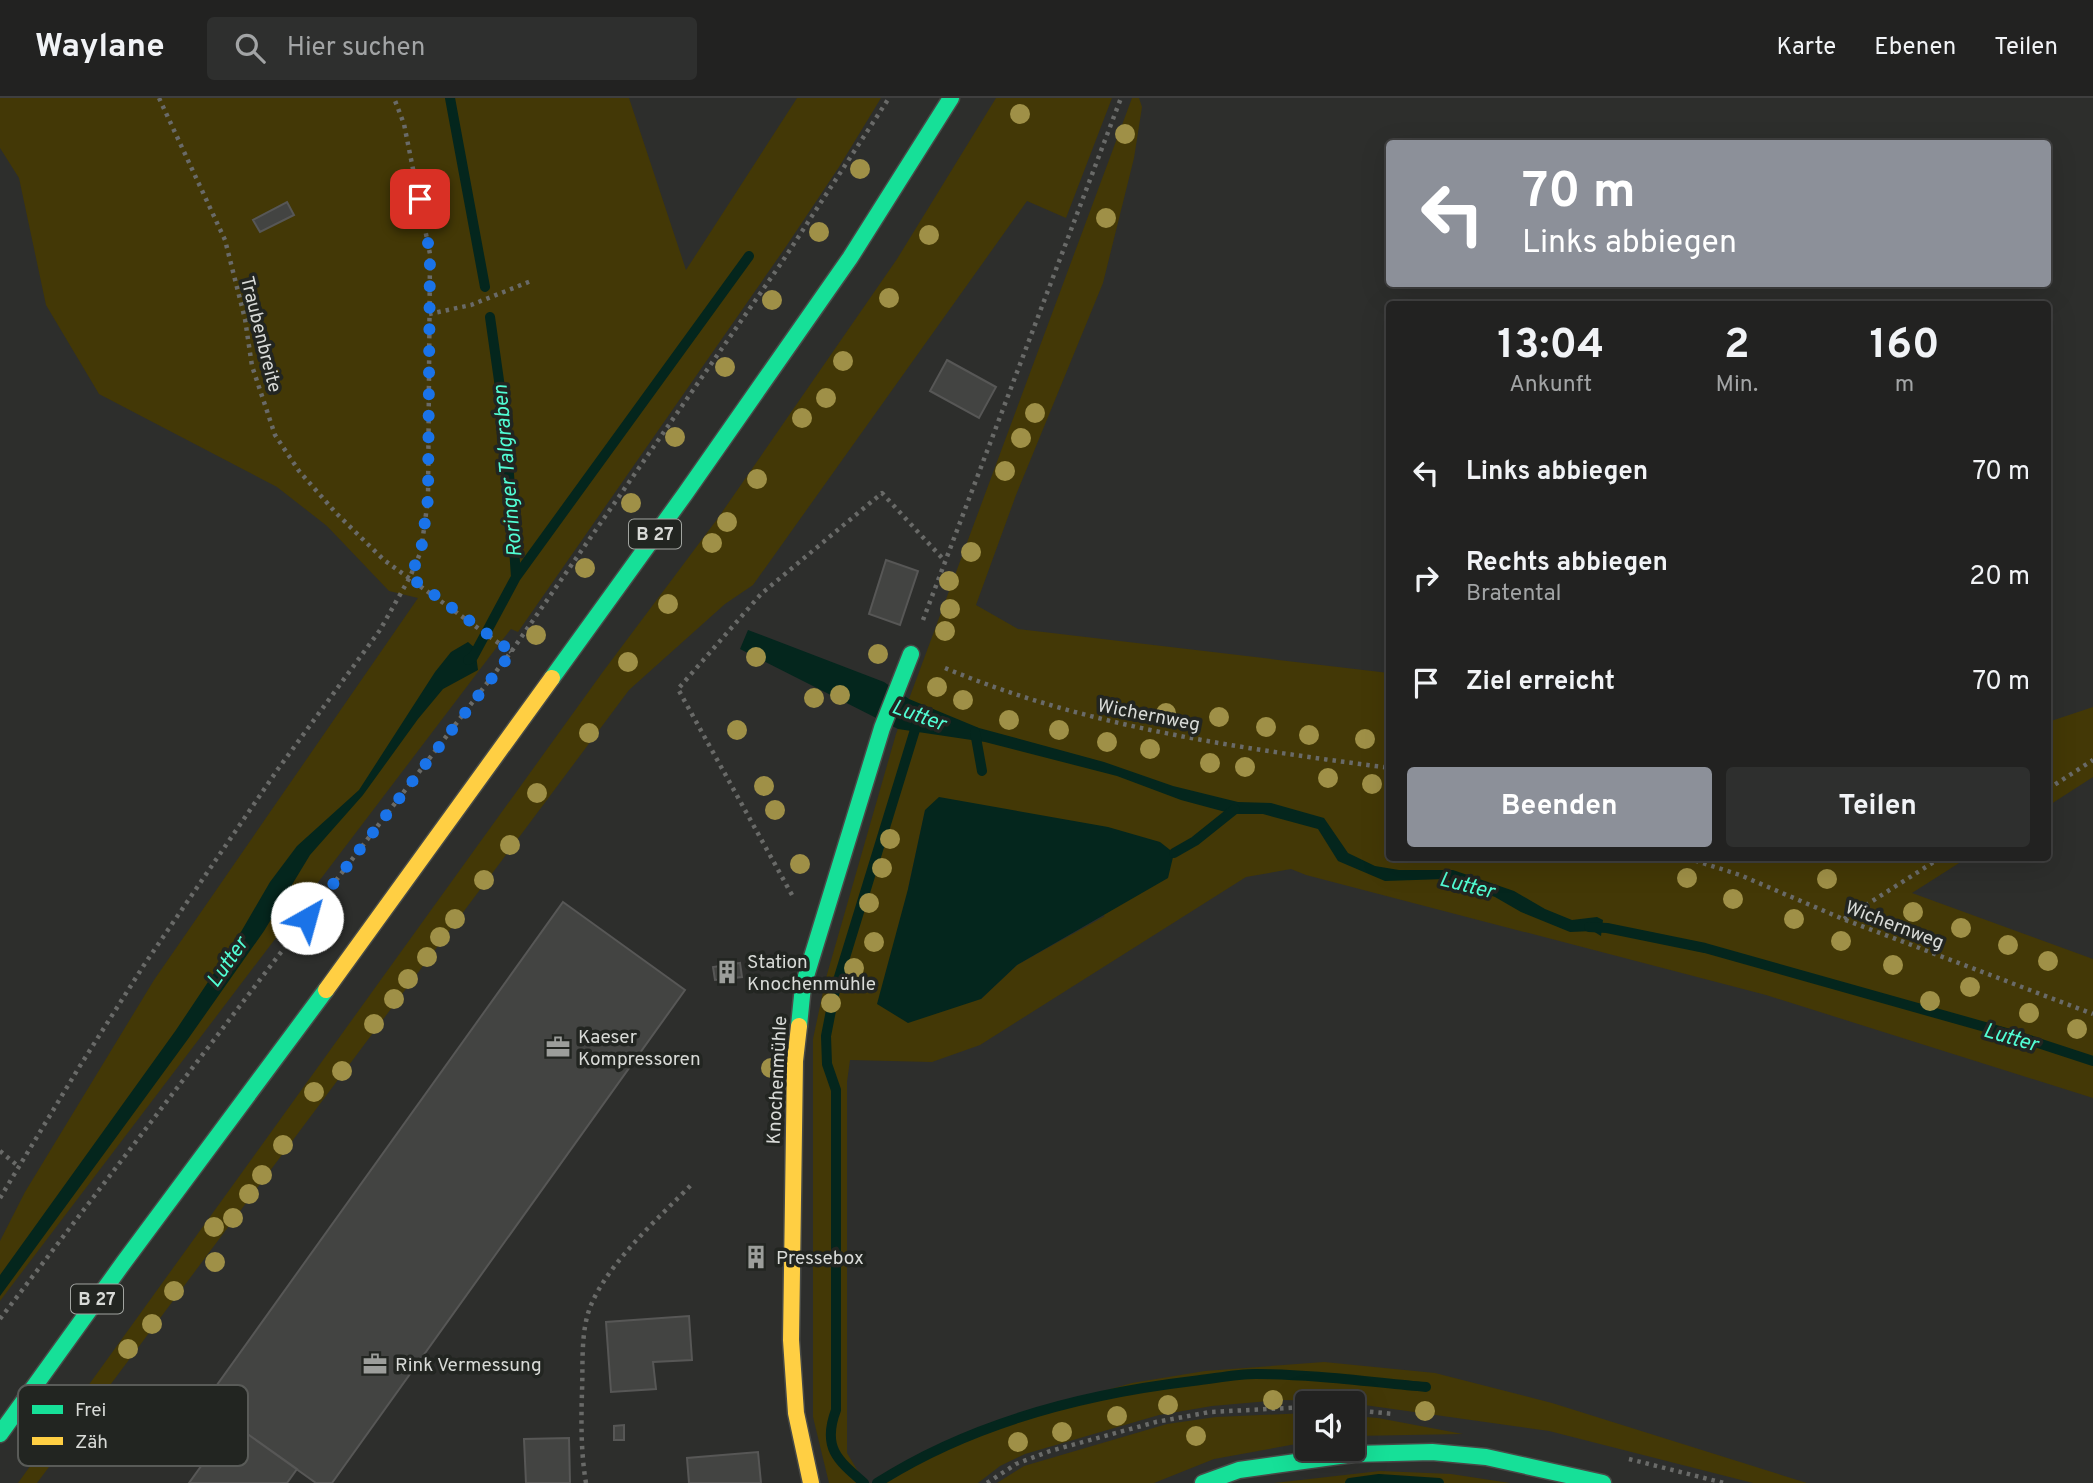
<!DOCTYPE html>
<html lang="de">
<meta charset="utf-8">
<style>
:root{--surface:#222221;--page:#2e2f2e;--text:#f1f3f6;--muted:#a2a4a5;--line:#3f3f3f;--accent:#8c9099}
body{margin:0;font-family:Overpass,sans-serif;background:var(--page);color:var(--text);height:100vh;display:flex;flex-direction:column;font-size:26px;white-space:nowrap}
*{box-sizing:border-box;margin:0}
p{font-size:23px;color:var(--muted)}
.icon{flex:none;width:38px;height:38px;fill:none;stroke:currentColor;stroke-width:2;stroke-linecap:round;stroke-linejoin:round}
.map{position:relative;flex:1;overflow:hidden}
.panel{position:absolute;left:1386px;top:203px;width:665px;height:560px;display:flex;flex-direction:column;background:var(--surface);border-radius:7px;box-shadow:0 7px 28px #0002,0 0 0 2px var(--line)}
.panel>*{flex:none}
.hud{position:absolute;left:1386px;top:42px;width:665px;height:147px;border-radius:7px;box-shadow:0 7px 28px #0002,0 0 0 2px var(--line);background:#8c9099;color:#fff;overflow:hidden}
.controls{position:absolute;left:1295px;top:1293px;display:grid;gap:14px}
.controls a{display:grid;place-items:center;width:70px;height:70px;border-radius:7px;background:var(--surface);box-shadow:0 7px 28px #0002,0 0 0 2px var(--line);font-size:35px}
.pin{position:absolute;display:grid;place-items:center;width:60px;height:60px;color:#fff;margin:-30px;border-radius:14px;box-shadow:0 4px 10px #0006}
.me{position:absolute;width:77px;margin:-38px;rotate:38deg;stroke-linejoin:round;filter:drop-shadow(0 0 5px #0008)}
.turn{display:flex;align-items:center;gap:24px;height:147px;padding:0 21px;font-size:32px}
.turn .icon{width:91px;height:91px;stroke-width:2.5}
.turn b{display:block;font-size:49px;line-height:60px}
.eta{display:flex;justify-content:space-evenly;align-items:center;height:119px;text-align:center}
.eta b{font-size:42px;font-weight:700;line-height:49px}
.cta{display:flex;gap:14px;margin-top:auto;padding:14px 21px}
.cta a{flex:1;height:80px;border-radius:7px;background:var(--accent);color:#fff;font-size:28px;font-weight:700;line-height:80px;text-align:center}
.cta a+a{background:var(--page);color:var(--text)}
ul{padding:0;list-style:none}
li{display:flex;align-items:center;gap:21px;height:105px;padding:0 21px}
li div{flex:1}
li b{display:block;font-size:26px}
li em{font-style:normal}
header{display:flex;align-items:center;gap:42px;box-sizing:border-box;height:98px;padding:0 35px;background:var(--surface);border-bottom:2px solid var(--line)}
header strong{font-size:33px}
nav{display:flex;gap:38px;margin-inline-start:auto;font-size:24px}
.search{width:490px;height:63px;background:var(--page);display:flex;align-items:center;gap:18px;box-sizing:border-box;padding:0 24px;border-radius:7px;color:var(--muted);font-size:26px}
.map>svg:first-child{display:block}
</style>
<header>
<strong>Waylane</strong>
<div class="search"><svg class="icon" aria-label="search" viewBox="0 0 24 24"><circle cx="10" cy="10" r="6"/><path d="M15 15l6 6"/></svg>Hier suchen</div>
<nav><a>Karte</a><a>Ebenen</a><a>Teilen</a></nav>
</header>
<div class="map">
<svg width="2093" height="1385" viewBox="0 0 2093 1385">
<rect width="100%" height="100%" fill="#2d2e2c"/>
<!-- green -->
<path fill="#433806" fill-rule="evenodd" d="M0 0H629L686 172 797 0H881L839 69 785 150 518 534 511 531 500 545 0 1203V1143L25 1094 154 882 418 500 389 493 327 428 277 389 99 296 46 207 19 80 0 50Z
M996 0H1112L1066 120 1027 103 753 487 725 506 629 592 37 1385H18L602 575 718 420 897 161Z
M1132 0H1139L1142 9 1134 60 1103 185 1016 397 976 507 1018 531 1389 575 1390 760H1967L1912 795 2093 861V1000L1766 897 1306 777 1291 771 1246 779 980 947 932 964 850 962 847 984V1355L865 1385H829L813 1319V941L826 880 896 636ZM925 713 1105 818 1017 867 981 901 908 791Z
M2093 609V679L2048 708V624Z
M1324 1264 1435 1275 1552 1305 1807 1385H1753L1549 1333 1336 1303 1281 1302 1212 1308 1159 1317 1025 1356 1000 1368 978 1385H874L915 1358 1006 1320 1132 1285 1205 1273Z
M1307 1315V1344L1214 1361 1154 1385H997L1024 1368 1167 1326 1216 1319Z
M1353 1318 1378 1320 1463 1336 1353 1338Z
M1380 1373 1451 1376 1510 1385H1274Z"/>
<!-- water -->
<path fill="#04261d" d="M748 532 884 584 909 601 979 630 1104 664 1173 688 1238 704 1271 705 1324 720 1348 755 1375 768 1399 772H1453L1514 793 1545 811 1572 822 1597 819 1603 822 1601 838 1593 833 1570 834 1521 814 1495 799 1445 781 1385 783 1338 763 1318 731 1263 716H1233L1181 702 1117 678 985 644 898 631 740 551Z
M468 544 475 550 478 572 443 591 418 621 363 697 310 757 264 833 188 941 0 1198V1177L176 932 238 839 270 784 297 748 359 692 435 574 451 554Z
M939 699 1108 729 1160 744 1174 755 1168 780 1017 867 981 901 908 925 877 906 908 791 925 712Z"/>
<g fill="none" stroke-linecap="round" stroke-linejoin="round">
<!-- stream -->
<path stroke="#04261d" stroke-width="10" d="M450 0 485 189
M516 479 749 158
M468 562 473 559 516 479 506 332 490 219
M975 634 982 673
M1174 755 1195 743 1235 711
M1589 829 1607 830 1705 850 2017 938 2093 963
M864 1385C837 1362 822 1349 836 1312V992L827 966 826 938 835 892 918 622
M877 1385C971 1325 1083 1296 1193 1283 1213 1281 1235 1276 1256 1276 1312 1276 1370 1284 1426 1289
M1350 1385 1379 1381 1439 1385"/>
</g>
<!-- building -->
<path fill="#434442" stroke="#575756" stroke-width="2" d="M287 104 294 117 260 134 253 122Z
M947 262 996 289 979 320 930 293Z
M886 462 918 473 900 527 869 516Z
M563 804 685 892 332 1385H316L204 1305Z
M740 865 742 879 715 882 713 869Z
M762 1152V1165L750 1166 749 1153Z
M689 1218 692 1262 653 1264 656 1291 611 1294 606 1224Z
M232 1325 297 1371 287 1385H189Z
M624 1327V1342H614V1328Z
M569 1340 570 1385H526L524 1341Z
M758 1354 761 1385H689L687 1360Z"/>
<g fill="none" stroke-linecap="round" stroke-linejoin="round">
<!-- fast casing -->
<g stroke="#484a47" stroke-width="19">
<path id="fast" d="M552 580 685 396 850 160 951 0
M799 928 803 888 882 630 911 556
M0 1336 124 1164 326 892
M1203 1385 1239 1372 1354 1356 1432 1354 1486 1359 1603 1385"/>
</g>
<!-- slow casing -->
<g stroke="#484a47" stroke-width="19">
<path id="slow" d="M326 892 552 580
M799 928 795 963 791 1242 796 1315 811 1385"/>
</g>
<!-- path -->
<path stroke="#696a68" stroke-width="4.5" stroke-dasharray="3.5 5" stroke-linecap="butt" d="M159 0 225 142 245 221 252 268 275 337 299 373 336 415 384 462 511 554
M429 216 471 207 531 183
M923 522 1121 0
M945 570C1086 629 1238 650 1390 670
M2048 691 2093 662
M1687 760 1740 777 1843 821 2093 916
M792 797 678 591 761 496 882 395 944 462
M1844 821 1940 760
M0 1053 18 1068
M0 1100 78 971 144 867 278 671 380 532 410 479 421 453 428 401 430 156 404 26 394 0
M0 1221 511 554 782 164 889 0
M1353 1312 1394 1316
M1629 1361 1724 1385
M586 1385C581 1356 581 1324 582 1294 583 1269 581 1243 587 1219 599 1172 660 1119 693 1085
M987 1385 1016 1366 1050 1353 1156 1324 1210 1314 1307 1309"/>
<!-- fast -->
<use href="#fast" stroke="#16e098" stroke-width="16"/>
<!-- slow -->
<use href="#slow" stroke="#ffcf43" stroke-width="16"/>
</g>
<!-- trees -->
<g fill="#9f9047">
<circle cx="1020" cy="16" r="10"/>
<circle cx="1125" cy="36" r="10"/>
<circle cx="860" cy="71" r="10"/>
<circle cx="1106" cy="120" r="10"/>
<circle cx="819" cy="134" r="10"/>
<circle cx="929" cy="137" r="10"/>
<circle cx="889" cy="200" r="10"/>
<circle cx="772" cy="202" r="10"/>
<circle cx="843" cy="263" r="10"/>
<circle cx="725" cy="269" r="10"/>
<circle cx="826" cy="300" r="10"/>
<circle cx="1035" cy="315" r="10"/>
<circle cx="802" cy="320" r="10"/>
<circle cx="675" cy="339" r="10"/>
<circle cx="1021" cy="340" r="10"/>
<circle cx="1005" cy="373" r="10"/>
<circle cx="757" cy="381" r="10"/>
<circle cx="631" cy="405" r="10"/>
<circle cx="727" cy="424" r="10"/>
<circle cx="712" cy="445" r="10"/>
<circle cx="971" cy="454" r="10"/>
<circle cx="585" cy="470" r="10"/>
<circle cx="949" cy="483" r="10"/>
<circle cx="668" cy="506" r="10"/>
<circle cx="950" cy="511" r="10"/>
<circle cx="945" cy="533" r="10"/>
<circle cx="536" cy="537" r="10"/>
<circle cx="878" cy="556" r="10"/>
<circle cx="756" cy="559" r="10"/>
<circle cx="628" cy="564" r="10"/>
<circle cx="937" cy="589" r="10"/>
<circle cx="840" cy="597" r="10"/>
<circle cx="814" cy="600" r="10"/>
<circle cx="963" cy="602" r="10"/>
<circle cx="1166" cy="615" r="10"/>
<circle cx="1219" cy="619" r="10"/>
<circle cx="1009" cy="622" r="10"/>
<circle cx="1266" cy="629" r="10"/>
<circle cx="737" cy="632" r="10"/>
<circle cx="1059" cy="632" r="10"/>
<circle cx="589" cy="635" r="10"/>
<circle cx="1309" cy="637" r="10"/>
<circle cx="1365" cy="641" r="10"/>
<circle cx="1107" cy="644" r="10"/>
<circle cx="1150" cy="651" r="10"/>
<circle cx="1210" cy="665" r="10"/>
<circle cx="1245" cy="669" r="10"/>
<circle cx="1328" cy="680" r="10"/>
<circle cx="1372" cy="686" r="10"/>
<circle cx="764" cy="688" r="10"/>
<circle cx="537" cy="695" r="10"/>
<circle cx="775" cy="712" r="10"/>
<circle cx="890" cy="741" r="10"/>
<circle cx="510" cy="747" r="10"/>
<circle cx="800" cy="766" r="10"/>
<circle cx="882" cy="770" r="10"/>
<circle cx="1687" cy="780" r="10"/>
<circle cx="1827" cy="781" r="10"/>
<circle cx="484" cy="782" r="10"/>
<circle cx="1733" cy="801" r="10"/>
<circle cx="869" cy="805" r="10"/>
<circle cx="1913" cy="814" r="10"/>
<circle cx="455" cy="821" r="10"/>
<circle cx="1794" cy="821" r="10"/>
<circle cx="1961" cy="830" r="10"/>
<circle cx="440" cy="839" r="10"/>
<circle cx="1841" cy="843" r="10"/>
<circle cx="874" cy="844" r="10"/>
<circle cx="2008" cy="847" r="10"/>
<circle cx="427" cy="859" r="10"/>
<circle cx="2048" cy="863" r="10"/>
<circle cx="1893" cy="867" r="10"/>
<circle cx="854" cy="870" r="10"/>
<circle cx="408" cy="881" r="10"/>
<circle cx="1970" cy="889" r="10"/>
<circle cx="394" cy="901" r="10"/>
<circle cx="1930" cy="903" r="10"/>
<circle cx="831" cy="905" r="10"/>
<circle cx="2029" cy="915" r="10"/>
<circle cx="374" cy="926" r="10"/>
<circle cx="2077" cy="931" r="10"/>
<circle cx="771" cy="970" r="10"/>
<circle cx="342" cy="973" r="10"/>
<circle cx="314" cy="994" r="10"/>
<circle cx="283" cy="1047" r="10"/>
<circle cx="262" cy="1077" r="10"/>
<circle cx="249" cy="1096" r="10"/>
<circle cx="233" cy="1120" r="10"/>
<circle cx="214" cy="1129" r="10"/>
<circle cx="215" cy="1164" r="10"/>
<circle cx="174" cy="1193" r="10"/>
<circle cx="152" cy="1226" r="10"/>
<circle cx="128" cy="1251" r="10"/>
<circle cx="1273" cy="1302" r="10"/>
<circle cx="1168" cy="1307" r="10"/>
<circle cx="1425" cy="1313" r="10"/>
<circle cx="1117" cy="1318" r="10"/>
<circle cx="1062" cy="1334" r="10"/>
<circle cx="1196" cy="1338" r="10"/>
<circle cx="1018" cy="1344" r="10"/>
</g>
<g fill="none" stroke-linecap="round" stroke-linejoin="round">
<!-- route -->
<path stroke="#1a73e8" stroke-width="12" stroke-dasharray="0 21.6" d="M307 820 512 554 410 479 421 453 428 401 430 156 420 101"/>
</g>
<!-- icons -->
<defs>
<g id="building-bare" transform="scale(1.89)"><path d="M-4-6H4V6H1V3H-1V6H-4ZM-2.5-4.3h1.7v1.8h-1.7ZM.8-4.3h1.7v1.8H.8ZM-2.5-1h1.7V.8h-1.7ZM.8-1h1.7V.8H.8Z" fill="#9c9e9b" stroke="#222521" stroke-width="2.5" paint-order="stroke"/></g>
<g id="office-bare" transform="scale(1.89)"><path d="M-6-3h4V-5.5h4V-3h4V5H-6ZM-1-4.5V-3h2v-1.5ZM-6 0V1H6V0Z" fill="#9c9e9b" stroke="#222521" stroke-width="2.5" paint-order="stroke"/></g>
</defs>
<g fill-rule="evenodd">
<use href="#building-bare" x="727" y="874"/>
<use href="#office-bare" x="558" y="949"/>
<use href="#building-bare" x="756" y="1159"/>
<use href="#office-bare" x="375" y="1266"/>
</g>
<g text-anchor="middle" stroke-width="7" stroke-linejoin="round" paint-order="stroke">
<!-- shield labels -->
<g fill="#222521" stroke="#a1a4a0" stroke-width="2">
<rect x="629" y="421.5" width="52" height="29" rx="5"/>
<rect x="71" y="1186.5" width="52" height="29" rx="5"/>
</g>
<g font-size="18" font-weight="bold" fill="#d8dad7">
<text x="655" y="442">B 27</text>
<text x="97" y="1207">B 27</text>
</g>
<!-- street labels -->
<g font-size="19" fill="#d8dad7" stroke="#222521">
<text transform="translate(262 236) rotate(76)" y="7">Traubenbreite</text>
<text transform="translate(1149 616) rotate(11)" y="7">Wichernweg</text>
<text transform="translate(1895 826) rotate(21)" y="7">Wichernweg</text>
<text transform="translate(776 982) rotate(-87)" y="7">Knochenmühle</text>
</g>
<!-- poi labels -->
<g font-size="19" fill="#d8dad7" stroke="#222521" text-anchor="start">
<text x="747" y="870">Station<tspan x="747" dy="22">Knochenmühle</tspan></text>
<text x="578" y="945">Kaeser<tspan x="578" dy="22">Kompressoren</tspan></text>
<text x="776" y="1166">Pressebox</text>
<text x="395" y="1273">Rink Vermessung</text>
</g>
<!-- water labels -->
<g font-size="21" font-style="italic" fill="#51fdd4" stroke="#222521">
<text transform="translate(507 373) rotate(-95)" y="7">Roringer Talgraben</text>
<text transform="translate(919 617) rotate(20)" y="7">Lutter</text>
<text transform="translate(1467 787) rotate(14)" y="7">Lutter</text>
<text transform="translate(227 864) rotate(-55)" y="7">Lutter</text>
<text transform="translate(2011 939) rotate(16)" y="7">Lutter</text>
</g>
</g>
<!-- legend -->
<rect x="18" y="1287" width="230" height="81" rx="10" fill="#222521" stroke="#595b58" stroke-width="2"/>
<rect x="32" y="1307" width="31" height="9" fill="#16e098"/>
<rect x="32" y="1339" width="31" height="8" fill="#ffcf43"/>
<g font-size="19" fill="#d8dad7">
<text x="75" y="1318">Frei</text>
<text x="75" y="1350">Zäh</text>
</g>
</svg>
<div class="controls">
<a><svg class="icon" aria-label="sound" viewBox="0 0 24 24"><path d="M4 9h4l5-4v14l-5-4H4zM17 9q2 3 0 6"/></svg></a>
</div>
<div class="pin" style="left:420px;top:101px;background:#d93025"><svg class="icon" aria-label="arrive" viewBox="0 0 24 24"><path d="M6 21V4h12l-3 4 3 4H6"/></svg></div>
<svg class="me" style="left:307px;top:820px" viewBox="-20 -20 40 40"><circle r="19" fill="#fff"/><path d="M0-13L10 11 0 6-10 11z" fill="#1a73e8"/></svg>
<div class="hud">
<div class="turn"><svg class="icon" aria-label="left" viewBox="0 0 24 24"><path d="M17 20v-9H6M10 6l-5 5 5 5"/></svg><div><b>70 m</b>Links abbiegen</div></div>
</div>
<section class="panel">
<div class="eta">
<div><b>13:04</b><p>Ankunft</p></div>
<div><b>2</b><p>Min.</p></div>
<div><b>160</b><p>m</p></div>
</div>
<ul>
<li><svg class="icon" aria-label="left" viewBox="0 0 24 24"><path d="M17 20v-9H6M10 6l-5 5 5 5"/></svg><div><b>Links abbiegen</b></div><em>70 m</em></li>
<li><svg class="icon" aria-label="right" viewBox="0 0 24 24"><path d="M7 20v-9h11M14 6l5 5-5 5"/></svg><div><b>Rechts abbiegen</b><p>Bratental</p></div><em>20 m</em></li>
<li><svg class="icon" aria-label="arrive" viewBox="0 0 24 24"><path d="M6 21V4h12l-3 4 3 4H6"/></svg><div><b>Ziel erreicht</b></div><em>70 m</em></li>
</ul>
<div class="cta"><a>Beenden</a><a>Teilen</a></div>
</section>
</div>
